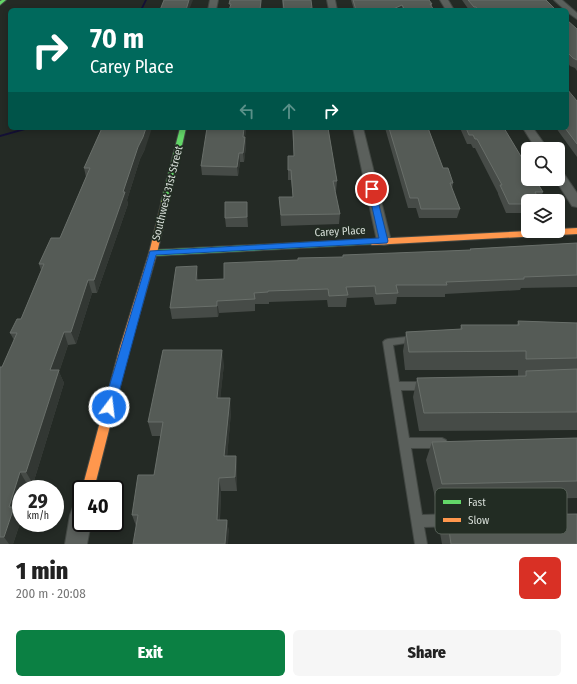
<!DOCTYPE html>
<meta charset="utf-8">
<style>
:root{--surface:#fff;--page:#f6f6f6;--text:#222;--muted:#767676;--accent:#0b8043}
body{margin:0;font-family:"Fira Sans Condensed",sans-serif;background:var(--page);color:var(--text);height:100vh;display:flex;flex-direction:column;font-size:15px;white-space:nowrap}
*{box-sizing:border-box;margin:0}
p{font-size:13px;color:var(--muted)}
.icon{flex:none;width:22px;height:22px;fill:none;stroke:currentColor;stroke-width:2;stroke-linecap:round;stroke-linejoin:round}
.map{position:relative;height:544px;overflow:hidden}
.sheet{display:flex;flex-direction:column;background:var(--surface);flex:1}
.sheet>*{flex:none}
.banner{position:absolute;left:8px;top:8px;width:561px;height:122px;border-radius:6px;box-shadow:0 2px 6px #0003;background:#00695c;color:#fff;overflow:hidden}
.tools{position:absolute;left:521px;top:142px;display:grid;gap:8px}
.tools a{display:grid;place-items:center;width:44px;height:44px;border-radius:6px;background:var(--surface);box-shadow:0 2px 6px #0003;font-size:20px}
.speed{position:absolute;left:12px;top:480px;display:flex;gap:8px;font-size:20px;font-weight:700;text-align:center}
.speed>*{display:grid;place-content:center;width:52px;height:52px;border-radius:50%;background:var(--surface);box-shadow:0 2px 6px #0003;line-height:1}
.speed small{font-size:10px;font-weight:400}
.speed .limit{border:2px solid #111;border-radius:6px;background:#fff;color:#111}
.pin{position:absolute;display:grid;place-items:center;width:34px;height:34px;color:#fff;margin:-17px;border:2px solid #fff;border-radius:50%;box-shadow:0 1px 4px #0007}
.me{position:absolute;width:44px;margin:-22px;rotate:15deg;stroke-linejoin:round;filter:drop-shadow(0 0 3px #0008)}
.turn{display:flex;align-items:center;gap:14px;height:84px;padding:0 16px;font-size:18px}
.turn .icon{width:52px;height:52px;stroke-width:2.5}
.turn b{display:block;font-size:28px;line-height:34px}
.lanes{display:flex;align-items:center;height:38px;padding:0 16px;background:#0003;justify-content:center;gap:20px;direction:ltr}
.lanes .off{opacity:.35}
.round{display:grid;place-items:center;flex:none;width:42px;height:42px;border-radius:6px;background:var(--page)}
.overview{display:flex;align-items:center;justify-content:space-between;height:68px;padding:0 16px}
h1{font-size:24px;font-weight:800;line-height:30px}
.button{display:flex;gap:8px;margin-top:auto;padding:8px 16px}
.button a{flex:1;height:46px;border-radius:6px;background:var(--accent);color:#fff;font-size:16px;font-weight:800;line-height:46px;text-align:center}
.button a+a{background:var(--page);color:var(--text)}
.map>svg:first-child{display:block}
</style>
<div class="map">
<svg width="577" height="544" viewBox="0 0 577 544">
<rect width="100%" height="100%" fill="#242a25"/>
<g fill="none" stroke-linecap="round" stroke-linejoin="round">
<!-- stream -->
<path fill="#141036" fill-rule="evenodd" d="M145 0H147L142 10H140Z
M25 128H32L0 137V135Z"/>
<!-- lane casing -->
<g stroke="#424743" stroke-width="2">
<path id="lane" d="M415 336 418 337 420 339 418 341 393 345 399 382H424L427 383 429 386 427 389 424 390H401L409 438H442L446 440 447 443 446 446 442 448H411L422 515 456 514 460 516 462 520 460 524 456 526 424 527 427 544H415L383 342 385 340 388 339Z"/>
</g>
<!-- street casing -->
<g stroke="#424743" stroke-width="2">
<path id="street" d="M210 0H218L216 10H208Z
M327 0H335L337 10H329Z
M440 0H448L454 10H446Z
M554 0H562L577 13V19L567 12V10H565Z
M353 128H363L391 241 389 244 384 245 379 244 377 241Z
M523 128H533L548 149H536Z
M558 170 562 171 577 193V207L572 206 555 179H558Z
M81 504V523H91L87 544H65L70 515 73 507Z"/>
</g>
<!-- fast casing -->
<g stroke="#424743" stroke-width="2">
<path id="fast" d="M2 0H6L0 5V1Z
M180 128H186L169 202 165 204 161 202Z
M372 239 375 240 376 242 375 244 153 256 149 253 153 250Z"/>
</g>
<!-- slow casing -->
<g stroke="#424743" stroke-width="2">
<path id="slow" d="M162 200H165L169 202 157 253 130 347 94 489H82L120 347 149 253Z
M577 228V234L372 245 368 242 372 239 529 231H558V229Z"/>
</g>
<!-- lane -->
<use href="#lane" fill="#5b605c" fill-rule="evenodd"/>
<!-- street -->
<use href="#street" fill="#5b605c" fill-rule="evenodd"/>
<!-- fast -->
<use href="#fast" fill="#63d668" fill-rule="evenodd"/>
<!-- slow -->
<use href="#slow" fill="#ff974d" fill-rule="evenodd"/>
</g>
<!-- wall -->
<path fill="#464b47" d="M282 0H311L312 10H283Z
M351 0H429L432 4V7L434 10H354Z
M462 0H546L556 10H469Z
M567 20 577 29V71L575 68 570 66 567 62Z
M577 101V157L556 128H567Z
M246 128 245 137 246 146 244 162H240L238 176 202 175 201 166Z
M292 128H328L337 181 336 191H335L340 214 339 224 281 226 279 197H293L291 180H288V156H294Z
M385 128H428L443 168 453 183 452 189 460 209 457 218H419L416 208H408Z
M460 128H504L522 158 543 192 540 200 528 201V213H506L498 194V193L475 148H473L471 144H467Z
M145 149 140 159 127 200 128 204 97 293H92L76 344 68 345 59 372 64 383 33 484H27L26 489H21L18 513 21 517V520L13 544H0V367H2L14 340 10 333 21 319 41 270 39 264 60 238 86 177 84 168Z
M247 211 248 227H226L225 218Z
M577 243V287L521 288 520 290 445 294V297H397L396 304 375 305 373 297 347 298 346 307H328L327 300 269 302V304H255V311L219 313 218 317 172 319 170 308 198 277V280L224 279 298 260 343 257 470 250V249Z
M518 321 576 323 577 322V430L419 431 413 397 417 378 518 377V370H405L403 351 406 332 460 329 461 325H517Z
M224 364 220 398 231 412 227 456H236L237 470V491H221L220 520H227L229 533 136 526 132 515 154 475 161 436H152L148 422Z
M577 438V498L436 501 426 460 432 442Z
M447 516 577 544H442L440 533Z"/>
<!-- shaded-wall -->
<path fill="#323733" d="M189 0H193L189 10H186Z
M261 0H262L261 10H260Z
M402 5V10H391Z
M146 128H152L145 149 140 159 127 200 128 204 97 293 94 280 138 147Z
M244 128H246L244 146 243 137Z
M245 137 246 146 244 162 243 153Z
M239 153 240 162 238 176 237 167Z
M197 266 198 277 197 292 196 280Z
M88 280 92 293 76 344 71 332Z
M217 301 219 313 218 317 217 306Z
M64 332 68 345 59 372 64 383 33 484 26 472 50 370Z
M222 350 224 364 219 412 217 398Z
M230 398 231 412 226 470 224 456Z
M236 456 237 470V491L235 477Z
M20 472 27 484 26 489H21V505L18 513 21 517V520L13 544H9L4 537 9 507Z
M219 478 221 491 219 533 217 520Z
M227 520 229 533 228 544H225Z"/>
<!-- building -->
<path fill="#555b56" stroke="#696f6a" d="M164 0H189L186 10H160Z
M230 0H261L260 10H229L231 4H229Z
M283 0H311L312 8H310V10H284Z
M353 0H429L432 4H430L434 10H405L402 5 391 10H356Z
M468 0H546L556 10H526L524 8 522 10H478L476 7H474Z
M567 20 577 29V60L573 58 567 52Z
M567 89 577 101V144L565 128H567Z
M102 128H146L143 137 138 147 123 192H125L94 280H88L71 332H64L50 370H59L26 472H20L9 507H14L4 537H0V367H2L17 333H10L17 319H21L44 264H39L51 238H60L90 168H84Z
M207 128H244L243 137H245L243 153H239L237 167 201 166Z
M293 128H328L337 181H333L340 214 281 215 279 197H293L291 170H288V156H294Z
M389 128H428L443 168H448L453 183H450L460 209H421L418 198H410Z
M466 128H504L522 158 528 167V179H535L543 192H535L540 201H528V204H509L500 185H502L477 139H475L473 135H469Z
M225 202H247V217L225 218Z
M577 243V275L524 277V279L446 282 447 285H396L398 293 376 294 375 286 346 287 348 295 329 296 328 289 268 291V292L254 293 255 299 217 301V306L170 308 176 267 197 266 196 280 224 279V263L298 260V258L343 257V255L471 250 470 249Z
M518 321 577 323V358L526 359V351L409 352 406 332 462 329 461 325H519Z
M163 350H222L217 398H230L224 456H236L235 477 219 478 217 520H227L225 544H133L138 515H132L138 475H154L163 422H148Z
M577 369V412L424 413 417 378 526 376V371Z
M577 438V481L442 484 432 442Z
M577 514V544H451L447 516Z"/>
<!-- route -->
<path fill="#1a73e8" stroke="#114b97" d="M372 187 375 189 388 241 387 243 156 255 115 407 113 410 109 412 105 410 103 407 150 251 379 238 368 189Z"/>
<g text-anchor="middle" stroke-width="3.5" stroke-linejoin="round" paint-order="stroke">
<!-- street labels -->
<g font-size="11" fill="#d5dcd6" stroke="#222c23">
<text transform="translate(167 193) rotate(-76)" y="4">Southwest 31st Street</text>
<text transform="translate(340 231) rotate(-3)" y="4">Carey Place</text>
</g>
</g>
<!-- legend -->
<rect x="435" y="488" width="132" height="46" rx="6" fill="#222c23" stroke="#586159" stroke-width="1"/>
<rect x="443" y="500" width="18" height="4" fill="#63d668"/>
<rect x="443" y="518" width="18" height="4" fill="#ff974d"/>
<g font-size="11" fill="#d5dcd6">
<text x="468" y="506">Fast</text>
<text x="468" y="524">Slow</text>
</g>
</svg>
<div class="tools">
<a><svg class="icon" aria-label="search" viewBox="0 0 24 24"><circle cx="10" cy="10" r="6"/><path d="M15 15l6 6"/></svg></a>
<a><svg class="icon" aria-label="layers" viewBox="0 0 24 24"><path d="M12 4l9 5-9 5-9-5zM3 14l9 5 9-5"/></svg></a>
</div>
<div class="speed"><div>29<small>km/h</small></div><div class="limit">40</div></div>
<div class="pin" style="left:372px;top:189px;background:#d93025"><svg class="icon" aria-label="arrive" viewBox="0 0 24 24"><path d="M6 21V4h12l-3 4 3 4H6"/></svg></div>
<svg class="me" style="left:109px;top:407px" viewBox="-20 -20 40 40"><circle r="17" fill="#1a73e8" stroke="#fff" stroke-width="3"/><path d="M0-11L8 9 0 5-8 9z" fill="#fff"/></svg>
<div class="banner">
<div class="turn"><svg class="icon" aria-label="right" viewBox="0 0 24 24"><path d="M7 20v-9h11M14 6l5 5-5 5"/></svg><div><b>70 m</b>Carey Place</div></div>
<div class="lanes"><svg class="icon off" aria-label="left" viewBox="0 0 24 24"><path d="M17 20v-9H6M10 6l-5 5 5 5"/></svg><svg class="icon off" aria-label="ahead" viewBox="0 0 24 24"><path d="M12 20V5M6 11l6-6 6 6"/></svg><svg class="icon" aria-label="right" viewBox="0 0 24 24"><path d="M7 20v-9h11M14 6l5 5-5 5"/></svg></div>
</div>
</div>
<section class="sheet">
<div class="overview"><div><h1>1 min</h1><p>200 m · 20:08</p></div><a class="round" style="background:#d93025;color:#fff"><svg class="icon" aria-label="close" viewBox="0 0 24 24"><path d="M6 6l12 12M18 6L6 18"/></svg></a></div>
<div class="button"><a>Exit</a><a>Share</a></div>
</section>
